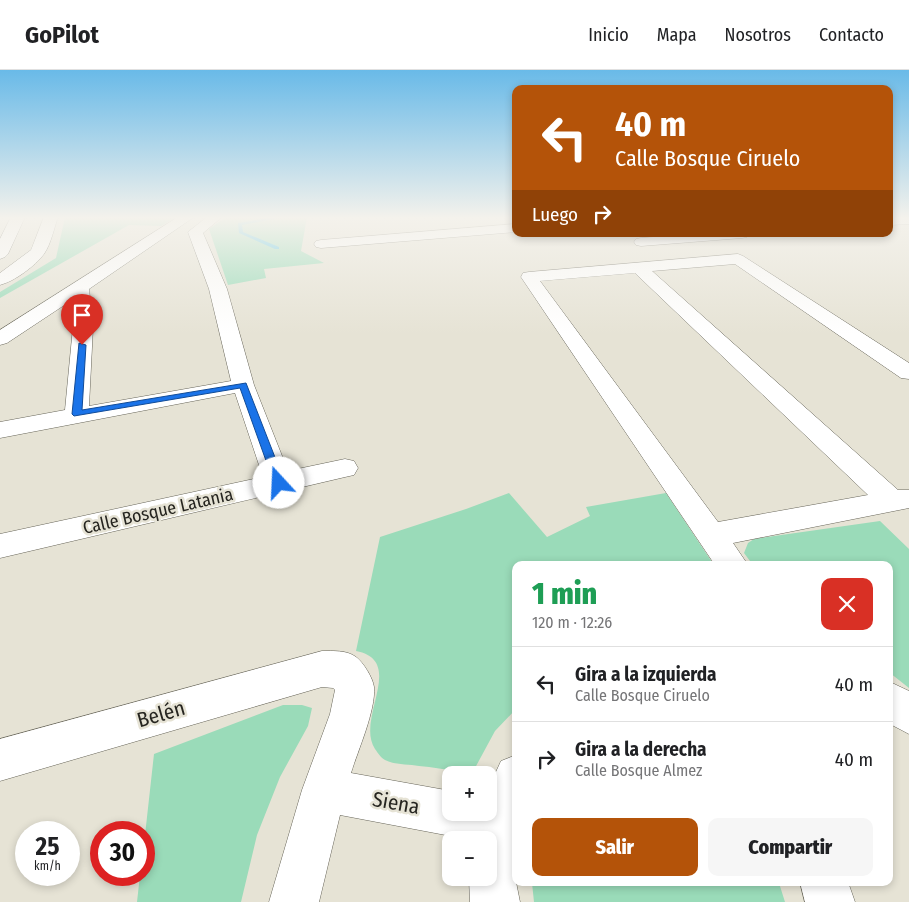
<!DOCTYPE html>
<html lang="es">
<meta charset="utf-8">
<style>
:root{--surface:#fff;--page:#f6f6f6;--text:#202124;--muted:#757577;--line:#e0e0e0;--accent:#b45309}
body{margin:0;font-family:"Fira Sans Condensed",sans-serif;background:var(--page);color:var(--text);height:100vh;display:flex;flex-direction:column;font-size:19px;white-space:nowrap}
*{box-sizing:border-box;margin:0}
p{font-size:16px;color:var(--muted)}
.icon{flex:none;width:28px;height:28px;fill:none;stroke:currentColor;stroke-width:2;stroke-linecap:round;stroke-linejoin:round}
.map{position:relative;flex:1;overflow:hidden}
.panel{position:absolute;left:512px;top:491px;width:381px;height:325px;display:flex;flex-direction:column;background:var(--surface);border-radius:10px;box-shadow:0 2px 8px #0003}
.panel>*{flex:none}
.banner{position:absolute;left:512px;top:15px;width:381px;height:152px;border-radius:10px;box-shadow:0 2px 8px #0003;background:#b45309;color:#fff;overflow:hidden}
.tools{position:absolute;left:442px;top:696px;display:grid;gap:10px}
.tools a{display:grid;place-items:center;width:55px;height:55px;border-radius:10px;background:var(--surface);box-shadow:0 2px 8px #0003;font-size:25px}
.speed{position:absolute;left:15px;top:751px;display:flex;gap:10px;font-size:25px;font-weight:700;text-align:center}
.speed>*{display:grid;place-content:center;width:65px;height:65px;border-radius:50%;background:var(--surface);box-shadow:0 2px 8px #0003;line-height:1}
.speed small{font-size:12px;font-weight:400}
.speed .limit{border:8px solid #d22;background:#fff;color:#111}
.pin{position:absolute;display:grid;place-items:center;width:42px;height:42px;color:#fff;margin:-51px -21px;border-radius:50% 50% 50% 0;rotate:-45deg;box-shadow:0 0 5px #0007}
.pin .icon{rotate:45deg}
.me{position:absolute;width:55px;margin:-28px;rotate:340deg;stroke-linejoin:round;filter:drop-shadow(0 0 4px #0008)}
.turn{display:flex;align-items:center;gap:18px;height:105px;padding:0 20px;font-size:22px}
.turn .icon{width:65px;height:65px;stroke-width:2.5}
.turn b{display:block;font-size:35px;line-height:42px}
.then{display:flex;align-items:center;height:48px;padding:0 20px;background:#0003;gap:10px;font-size:19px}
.round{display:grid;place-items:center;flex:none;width:52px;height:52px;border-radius:10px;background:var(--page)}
.head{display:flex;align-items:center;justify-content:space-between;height:85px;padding:0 20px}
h1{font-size:30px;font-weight:800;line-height:38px;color:#1e9e55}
.button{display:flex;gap:10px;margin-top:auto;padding:10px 20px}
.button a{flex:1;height:58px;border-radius:10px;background:var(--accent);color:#fff;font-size:20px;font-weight:800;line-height:58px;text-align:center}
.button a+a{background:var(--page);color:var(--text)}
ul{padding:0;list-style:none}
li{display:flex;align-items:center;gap:15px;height:75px;padding:0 20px;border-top:1px solid var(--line)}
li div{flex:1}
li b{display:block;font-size:19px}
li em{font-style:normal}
header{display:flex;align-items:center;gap:30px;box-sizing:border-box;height:70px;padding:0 25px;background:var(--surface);border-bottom:1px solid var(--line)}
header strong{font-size:24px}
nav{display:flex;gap:28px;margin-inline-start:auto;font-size:18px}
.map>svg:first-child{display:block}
</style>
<header>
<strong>GoPilot</strong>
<nav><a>Inicio</a><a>Mapa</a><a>Nosotros</a><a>Contacto</a></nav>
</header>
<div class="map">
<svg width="909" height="832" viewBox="0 0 909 832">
<rect width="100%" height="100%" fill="#e6e3d5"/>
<!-- green -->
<path fill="#9adbb9" d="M65 147H176L161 156 129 155 0 228V222L56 188Z
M226 147H307L301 181 324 193 264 199 266 208 228 215 209 159Z
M509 423 547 467 590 446 586 437 666 423 714 495H516V639L495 661 475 698C457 704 438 697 419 696 408 694 395 695 385 690 381 688 378 683 375 679 355 649 407 591 356 581L380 467 466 439Z
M880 451 909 479V618L890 603V495H753L744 483 748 473 754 469Z
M283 635H302L312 638 308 656 280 707 257 765 241 832H137L140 805H144V774L154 684Z
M532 813H779L785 832H534Z"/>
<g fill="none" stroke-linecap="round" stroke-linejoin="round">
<!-- stream -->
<path fill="#4bc4e7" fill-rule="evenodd" d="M273 147H284L242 155 243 162 279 177V179H275L239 163 238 153Z"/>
<!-- minor casing -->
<g stroke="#676559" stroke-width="1">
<path id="minor" d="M11 147H25L8 184 5 187 0 189V169Z
M44 147H58C54 158 51 174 44 184 35 196 15 211 0 215V203L31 180Z
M178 147H194L89 219 93 257 89 336 231 311 209 219 188 162 207 147H222L203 163 227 219 254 315 288 401 345 389 354 391 358 398 354 405 345 407 0 488V464L263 407 235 323 0 368V352L65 340 73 257 72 230 7 273 0 275V260Z
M890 147H909V154L890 155Z
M516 154V162L321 178 316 177 314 174 316 171 321 170Z
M690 164H749L747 167 742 168 641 176 636 175 634 172 636 169 641 168Z
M738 184 743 186 909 293V309L901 308 735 194 652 201 898 420H909V438L733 473 748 495H715L521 207 523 203 529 202ZM635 203 868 425 718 452 540 211Z
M322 581C333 581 347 580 356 587 363 592 373 608 374 617 376 640 358 680 351 703L451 721V742H489V717L501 691 516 685V812L520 832H470L469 808H489V770H472L340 745 319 832H269L302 720 330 644 335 620 333 618 322 617 0 711V669Z
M890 612 909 621V664L890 654Z
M800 812H848L855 832H805Z"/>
</g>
<!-- minor -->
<use href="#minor" fill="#fff" fill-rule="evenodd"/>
</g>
<!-- sky -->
<linearGradient id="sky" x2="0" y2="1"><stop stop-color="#69bae8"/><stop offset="0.56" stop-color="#f4f2ec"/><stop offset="1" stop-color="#f4f2ec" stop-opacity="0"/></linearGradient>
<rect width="909" height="264" fill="url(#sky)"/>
<!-- route -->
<path fill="#1a73e8" stroke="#114b97" d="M79 273 86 275 82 340 246 313 285 413 283 416 279 417 274 413 240 318 74 346 72 344Z"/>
<g text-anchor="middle" stroke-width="5" stroke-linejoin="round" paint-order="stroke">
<!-- street labels -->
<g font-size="18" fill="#262520" stroke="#e6e3d5">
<text transform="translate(158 441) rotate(-13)" y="6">Calle Bosque Latania</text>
</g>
<!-- near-street labels -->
<g font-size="21" fill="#262520" stroke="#e6e3d5">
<text transform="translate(161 644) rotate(-16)" y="7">Belén</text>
<text transform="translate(396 733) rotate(10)" y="7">Siena</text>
</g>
</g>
</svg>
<div class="tools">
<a>+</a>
<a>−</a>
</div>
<div class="speed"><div>25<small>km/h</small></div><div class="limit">30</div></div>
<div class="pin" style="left:82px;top:275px;background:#d93025"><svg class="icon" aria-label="arrive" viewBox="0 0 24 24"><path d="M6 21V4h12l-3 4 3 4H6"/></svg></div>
<svg class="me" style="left:279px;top:413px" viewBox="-20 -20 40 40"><circle r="19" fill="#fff"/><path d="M0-13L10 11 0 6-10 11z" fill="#1a73e8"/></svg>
<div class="banner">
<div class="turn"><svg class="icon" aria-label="left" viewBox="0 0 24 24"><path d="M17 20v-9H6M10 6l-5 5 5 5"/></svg><div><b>40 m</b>Calle Bosque Ciruelo</div></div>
<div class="then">Luego<svg class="icon" aria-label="right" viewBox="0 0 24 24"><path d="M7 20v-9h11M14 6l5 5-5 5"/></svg></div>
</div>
<section class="panel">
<div class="head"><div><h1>1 min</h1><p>120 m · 12:26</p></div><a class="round" style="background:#d93025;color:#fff"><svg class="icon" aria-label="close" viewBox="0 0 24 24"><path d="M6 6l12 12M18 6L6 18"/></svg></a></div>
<ul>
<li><svg class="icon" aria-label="left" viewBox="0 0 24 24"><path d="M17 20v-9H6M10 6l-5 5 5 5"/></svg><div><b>Gira a la izquierda</b><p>Calle Bosque Ciruelo</p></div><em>40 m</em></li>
<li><svg class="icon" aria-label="right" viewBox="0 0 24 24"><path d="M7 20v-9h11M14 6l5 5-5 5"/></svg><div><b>Gira a la derecha</b><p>Calle Bosque Almez</p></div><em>40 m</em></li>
</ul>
<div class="button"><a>Salir</a><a>Compartir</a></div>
</section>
</div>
